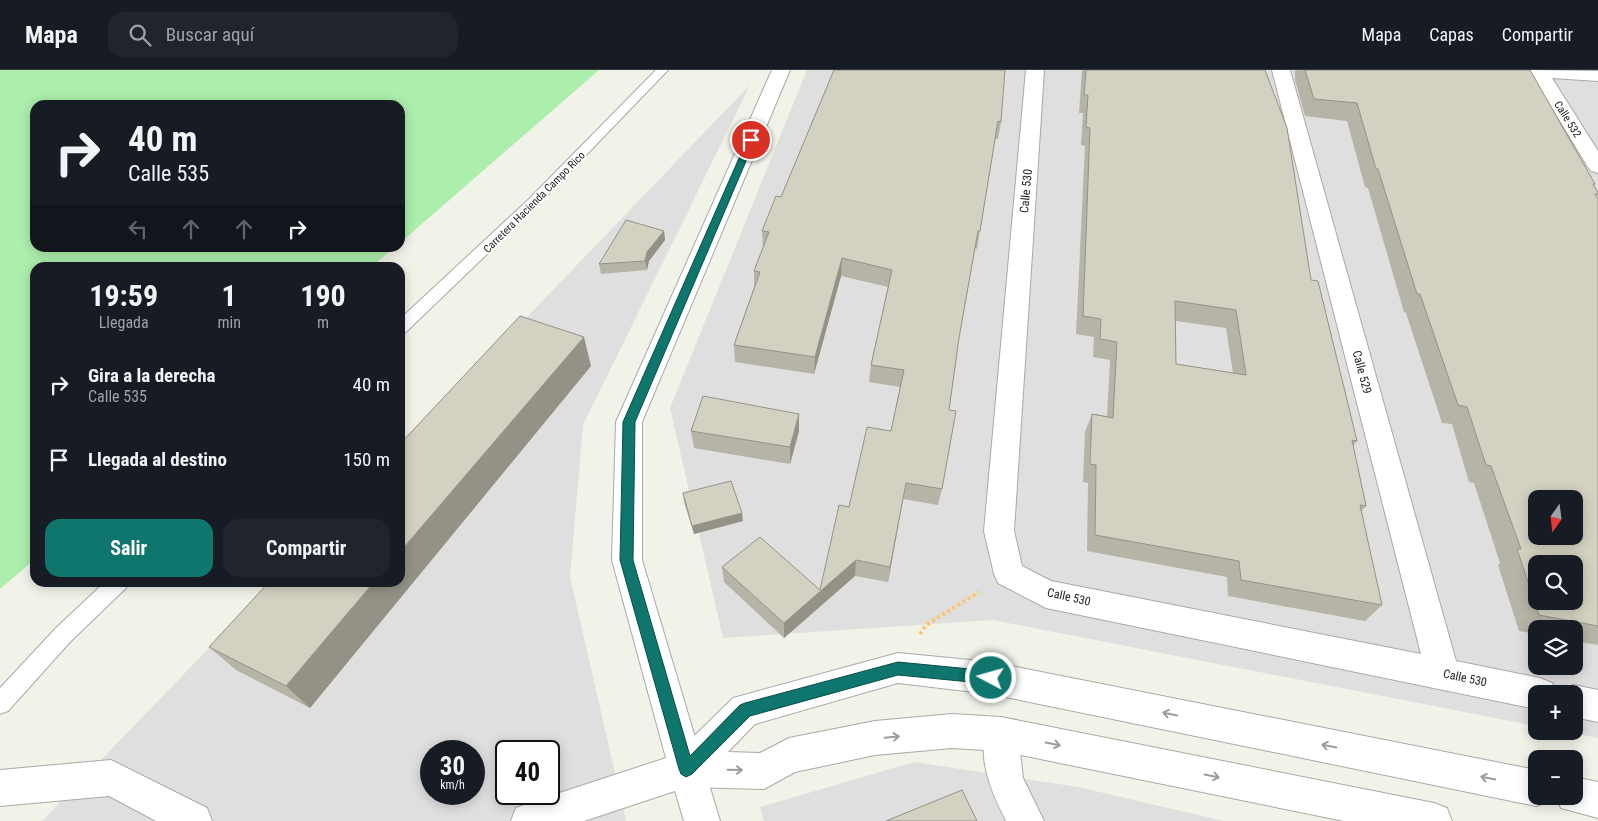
<!DOCTYPE html>
<html lang="es">
<meta charset="utf-8">
<style>
:root{--surface:#171b24;--page:#20242c;--text:#f1f3f6;--muted:#9ea1a6;--line:#363941;--accent:#0f766e}
body{margin:0;font-family:"Roboto Condensed",sans-serif;background:var(--page);color:var(--text);height:100vh;display:flex;flex-direction:column;font-size:19px;white-space:nowrap}
*{box-sizing:border-box;margin:0}
p{font-size:16px;color:var(--muted)}
.icon{flex:none;width:28px;height:28px;fill:none;stroke:currentColor;stroke-width:2;stroke-linecap:round;stroke-linejoin:round}
.map{position:relative;flex:1;overflow:hidden}
.sheet{position:absolute;left:30px;top:192px;width:375px;height:325px;display:flex;flex-direction:column;background:var(--surface);border-radius:15px;box-shadow:0 2px 12px #0003}
.sheet>*{flex:none}
.hud{position:absolute;left:30px;top:30px;width:375px;height:152px;border-radius:15px;box-shadow:0 2px 12px #0003;background:#171b24;color:var(--text);overflow:hidden}
.needle{width:32px;rotate:194deg}
.tools{position:absolute;left:1528px;top:420px;display:grid;gap:10px}
.tools a{display:grid;place-items:center;width:55px;height:55px;border-radius:10px;background:var(--surface);box-shadow:0 2px 12px #0003;font-size:25px}
.speed{position:absolute;left:420px;top:670px;display:flex;gap:10px;font-size:25px;font-weight:700;text-align:center}
.speed>*{display:grid;place-content:center;width:65px;height:65px;border-radius:50%;background:var(--surface);box-shadow:0 2px 12px #0003;line-height:1}
.speed small{font-size:12px;font-weight:400}
.speed .limit{border:2px solid #111;border-radius:8px;background:#fff;color:#111}
.pin{position:absolute;display:grid;place-items:center;width:42px;height:42px;color:#fff;margin:-21px;border:2px solid #fff;border-radius:50%;box-shadow:0 1px 5px #0007}
.me{position:absolute;width:55px;margin:-28px;rotate:276deg;stroke-linejoin:round;filter:drop-shadow(0 0 4px #0008)}
.turn{display:flex;align-items:center;gap:18px;height:105px;padding:0 15px;font-size:22px}
.turn .icon{width:65px;height:65px;stroke-width:2.5}
.turn b{display:block;font-size:35px;line-height:42px}
.lanes{display:flex;align-items:center;height:48px;padding:0 15px;background:#0003;justify-content:center;gap:25px;direction:ltr}
.lanes .off{opacity:.35}
.eta{display:flex;justify-content:space-evenly;align-items:center;height:85px;text-align:center}
.eta b{font-size:30px;font-weight:700;line-height:35px}
.action{display:flex;gap:10px;margin-top:auto;padding:10px 15px}
.action a{flex:1;height:58px;border-radius:15px;background:var(--accent);color:#fff;font-size:20px;font-weight:700;line-height:58px;text-align:center}
.action a+a{background:var(--page);color:var(--text)}
ul{padding:0;list-style:none}
li{display:flex;align-items:center;gap:15px;height:75px;padding:0 15px}
li div{flex:1}
li b{display:block;font-size:19px}
li em{font-style:normal}
header{display:flex;align-items:center;gap:30px;box-sizing:border-box;height:70px;padding:0 25px;background:var(--surface);border-bottom:1px solid var(--line)}
header strong{font-size:24px}
nav{display:flex;gap:28px;margin-inline-start:auto;font-size:18px}
.search{width:350px;height:45px;background:var(--page);display:flex;align-items:center;gap:12px;box-sizing:border-box;padding:0 18px;border-radius:15px;color:var(--muted);font-size:19px}
.map>svg:first-child{display:block}
</style>
<header>
<strong>Mapa</strong>
<div class="search"><svg class="icon" aria-label="search" viewBox="0 0 24 24"><circle cx="10" cy="10" r="6"/><path d="M15 15l6 6"/></svg>Buscar aquí</div>
<nav><a>Mapa</a><a>Capas</a><a>Compartir</a></nav>
</header>
<div class="map">
<svg width="1598" height="751" viewBox="0 0 1598 751">
<rect width="100%" height="100%" fill="#f1f2e8"/>
<!-- residential -->
<path fill="#e0dfdf" fill-rule="evenodd" d="M807 0H1598V668L1561 661H1574V624H1536V656L993 550 723 568 670 338ZM1536 429H1574V466H1536ZM1536 494H1574V531H1536ZM1536 559H1574V596H1536Z
M750 15 583 355 570 507 626 751H42L272 513 400 512V379ZM431 681H474V724H431ZM506 681H549V724H506Z
M914 692 1078 717 1224 751H764L760 737Z"/>
<!-- grass -->
<path fill="#aceeac" d="M0 0H599L400 173V35H35V178H394L371 197 35 198V489L0 519Z"/>
<g fill="none" stroke-linecap="round" stroke-linejoin="round">
<!-- service casing -->
<g stroke="#a9a9a9" stroke-width="2">
<path id="service" d="M656 0H668L538 135 406 262 400 263V249L529 129Z
M105 512H129L126 518 70 572 8 641 0 644V618L56 558Z"/>
</g>
<!-- minor casing -->
<g stroke="#a9a9a9" stroke-width="2">
<path id="minor" d="M772 0H790L642 352V490L720 751H684L675 721 584 751H511L516 738 529 733 666 688 612 490 616 352Z
M1026 0H1044L1014 461 1022 496 1051 511 1421 584 1272 0H1290L1456 591 1540 608 1552 613 1557 624H1536V639L1046 538 998 513 994 504 984 461Z
M1529 0 1598 1V11L1552 8 1598 81V103L1591 101 1588 97Z
M1574 615 1598 620V652L1574 647V624H1560L1562 620Z
M1001 647 1013 652 1018 664 1023 708 1044 751H1006C991 721 975 685 989 652Z
M111 690 207 738 212 751H156L109 726 0 736V700Z"/>
</g>
<!-- tertiary casing -->
<g stroke="#a9a9a9" stroke-width="2">
<path id="tertiary" d="M898 583 991 592 1536 700V726H1551L1549 731 1536 736 991 624 898 613 755 654 728 682 760 683 789 668 875 651 952 644 1001 647 1434 733 1447 738 1452 751H1344L1001 681 952 678 875 685 795 702 764 719 687 717 674 712 669 699 674 686 733 628Z
M1574 707 1598 712V748L1561 738 1556 726H1574Z"/>
</g>
<!-- path -->
<path stroke="#ffc36c" stroke-width="4" stroke-dasharray="3 3" stroke-linecap="butt" d="M920 564 926 555 979 522"/>
<!-- service -->
<use href="#service" fill="#fff" fill-rule="evenodd"/>
<!-- minor -->
<use href="#minor" fill="#fff" fill-rule="evenodd"/>
<!-- tertiary -->
<use href="#tertiary" fill="#fff" fill-rule="evenodd"/>
</g>
<!-- wall -->
<path fill="#b5b4a6" fill-rule="evenodd" d="M834 0 1001 52 998 69H995L980 161 977 179 975 178 959 268 949 340 942 419 938 435 903 429 888 512 855 506 784 568 724 512 722 497 820 520 849 437 891 361 900 317 869 312 871 295 888 217 841 206 814 304 735 292 734 275 754 217V201L763 177 762 161 781 127Z
M1082 0H1265L1311 210 1357 371 1353 376 1366 436 1361 442 1382 535 1365 551 1228 526 1227 507 1087 481 1088 413 1083 412 1085 362 1092 344 1107 346 1110 290 1093 287 1094 267 1076 264 1085 76 1081 75 1083 43H1079ZM1176 251 1226 258 1233 303 1176 294Z
M1295 0H1530L1595 114 1594 116 1598 123 1597 126 1598 129V575L1574 571V559H1536V564L1519 561 1498 495 1500 493 1474 413 1469 412 1452 354 1442 353 1406 243 1404 242 1368 118 1365 117 1347 51 1305 46 1295 10Z
M664 161 665 170 649 191 647 200 601 204 599 194Z
M591 296 310 638 236 600 209 577Z
M691 361H799L790 394 694 378Z
M683 423 743 451 694 464 684 432Z"/>
<!-- shaded-wall -->
<path fill="#949287" d="M664 161 665 170 649 191 647 200 645 191 647 182Z
M842 188 841 206 814 304 815 287Z
M584 267 591 296 310 638 286 616 374 512H400V482Z
M799 344V361L790 394V377Z
M906 413 903 429 888 512 890 497Z
M742 443 743 451 694 464 692 456Z
M856 490 855 506 784 568V553Z"/>
<!-- building -->
<path fill="#d3d1c1" stroke="#949287" fill-rule="evenodd" d="M834 0H1005L1001 52 998 51 980 161H978L959 268 949 340 956 341 942 419 906 413 890 497 856 490 784 553 722 497 760 467 820 520 839 435 849 437 867 357 891 361 904 300 871 295 892 200 842 188 815 287 734 275 760 202 754 201 769 162 762 161 776 126 781 127Z
M1086 0H1265L1287 58 1311 210 1318 211 1357 371 1352 370 1366 436 1360 435 1382 535 1241 510 1239 491 1095 465 1096 395 1090 394 1092 344 1113 348 1117 272 1100 269 1101 249 1083 246 1090 58 1086 57 1088 25H1084ZM1175 231 1236 240 1246 305 1176 294Z
M1305 0H1530L1595 114H1593L1598 123V124H1595L1598 129V556L1539 545 1517 479H1521L1491 396 1486 395 1467 337 1458 335 1420 224H1417L1378 99H1376L1357 33 1314 29ZM1536 429H1574V466H1536ZM1536 494H1574V531H1536Z
M626 150 664 161 647 182 645 191 599 194Z
M520 246 584 267 400 482V374Z
M703 326 799 344 790 377 691 361Z
M731 411 742 443 692 456 683 423Z
M269 512H374L286 616 209 577Z
M962 720 977 751H886Z"/>
<!-- one-way arrows -->
<defs><path id="oneway-shaft" d="M-6 0H5M1.5-3L5.5 0L1.5 3" fill="none" stroke-width="1.6" stroke-linecap="round" stroke-linejoin="round" transform="scale(1.25)"/></defs>
<g stroke="#9c9c9c">
<use href="#oneway-shaft" transform="translate(1170 644) rotate(-169)"/>
<use href="#oneway-shaft" transform="translate(892 667) rotate(-5)"/>
<use href="#oneway-shaft" transform="translate(1053 674) rotate(11)"/>
<use href="#oneway-shaft" transform="translate(1329 676) rotate(-169)"/>
<use href="#oneway-shaft" transform="translate(735 700) rotate(1)"/>
<use href="#oneway-shaft" transform="translate(1212 706) rotate(11)"/>
<use href="#oneway-shaft" transform="translate(1488 708) rotate(-169)"/>
</g>
<!-- route -->
<path fill="#0f766e" stroke="#0a4d48" d="M751 68 755 70 635 352 633 490 690 686 740 635 745 633 898 592 991 601 996 603 998 608 996 612 991 614 898 605 750 646 692 704 686 707 681 704 679 699 620 490 623 352 747 70Z"/>
<g text-anchor="middle" stroke-width="4" stroke-linejoin="round" paint-order="stroke">
<!-- far-street labels -->
<g font-size="11" fill="#222" stroke="#fff">
<text transform="translate(1568 49) rotate(58)" y="4">Calle 532</text>
<text transform="translate(534 132) rotate(-45)" y="4">Carretera Hacienda Campo Rico</text>
</g>
<!-- street labels -->
<g font-size="12" fill="#222" stroke="#fff">
<text transform="translate(1026 121) rotate(-85)" y="4">Calle 530</text>
<text transform="translate(1362 302) rotate(75)" y="4">Calle 529</text>
<text transform="translate(1069 527) rotate(13)" y="4">Calle 530</text>
<text transform="translate(1465 608) rotate(12)" y="4">Calle 530</text>
</g>
</g>
</svg>
<div class="tools">
<a><svg class="needle" viewBox="-14 -14 28 28"><path d="M0-13l5 13h-10z" fill="#e53935"/><path d="M0 13l5-13h-10z" fill="#9ea1a6"/></svg></a>
<a><svg class="icon" aria-label="search" viewBox="0 0 24 24"><circle cx="10" cy="10" r="6"/><path d="M15 15l6 6"/></svg></a>
<a><svg class="icon" aria-label="layers" viewBox="0 0 24 24"><path d="M12 4l9 5-9 5-9-5zM3 14l9 5 9-5"/></svg></a>
<a>+</a>
<a>−</a>
</div>
<div class="speed"><div>30<small>km/h</small></div><div class="limit">40</div></div>
<div class="pin" style="left:751px;top:70px;background:#d93025"><svg class="icon" aria-label="arrive" viewBox="0 0 24 24"><path d="M6 21V4h12l-3 4 3 4H6"/></svg></div>
<svg class="me" style="left:991px;top:608px" viewBox="-20 -20 40 40"><circle r="17" fill="#0f766e" stroke="#fff" stroke-width="3"/><path d="M0-11L8 9 0 5-8 9z" fill="#fff"/></svg>
<div class="hud">
<div class="turn"><svg class="icon" aria-label="right" viewBox="0 0 24 24"><path d="M7 20v-9h11M14 6l5 5-5 5"/></svg><div><b>40 m</b>Calle 535</div></div>
<div class="lanes"><svg class="icon off" aria-label="left" viewBox="0 0 24 24"><path d="M17 20v-9H6M10 6l-5 5 5 5"/></svg><svg class="icon off" aria-label="ahead" viewBox="0 0 24 24"><path d="M12 20V5M6 11l6-6 6 6"/></svg><svg class="icon off" aria-label="ahead" viewBox="0 0 24 24"><path d="M12 20V5M6 11l6-6 6 6"/></svg><svg class="icon" aria-label="right" viewBox="0 0 24 24"><path d="M7 20v-9h11M14 6l5 5-5 5"/></svg></div>
</div>
<section class="sheet">
<div class="eta">
<div><b>19:59</b><p>Llegada</p></div>
<div><b>1</b><p>min</p></div>
<div><b>190</b><p>m</p></div>
</div>
<ul>
<li><svg class="icon" aria-label="right" viewBox="0 0 24 24"><path d="M7 20v-9h11M14 6l5 5-5 5"/></svg><div><b>Gira a la derecha</b><p>Calle 535</p></div><em>40 m</em></li>
<li><svg class="icon" aria-label="arrive" viewBox="0 0 24 24"><path d="M6 21V4h12l-3 4 3 4H6"/></svg><div><b>Llegada al destino</b></div><em>150 m</em></li>
</ul>
<div class="action"><a>Salir</a><a>Compartir</a></div>
</section>
</div>
